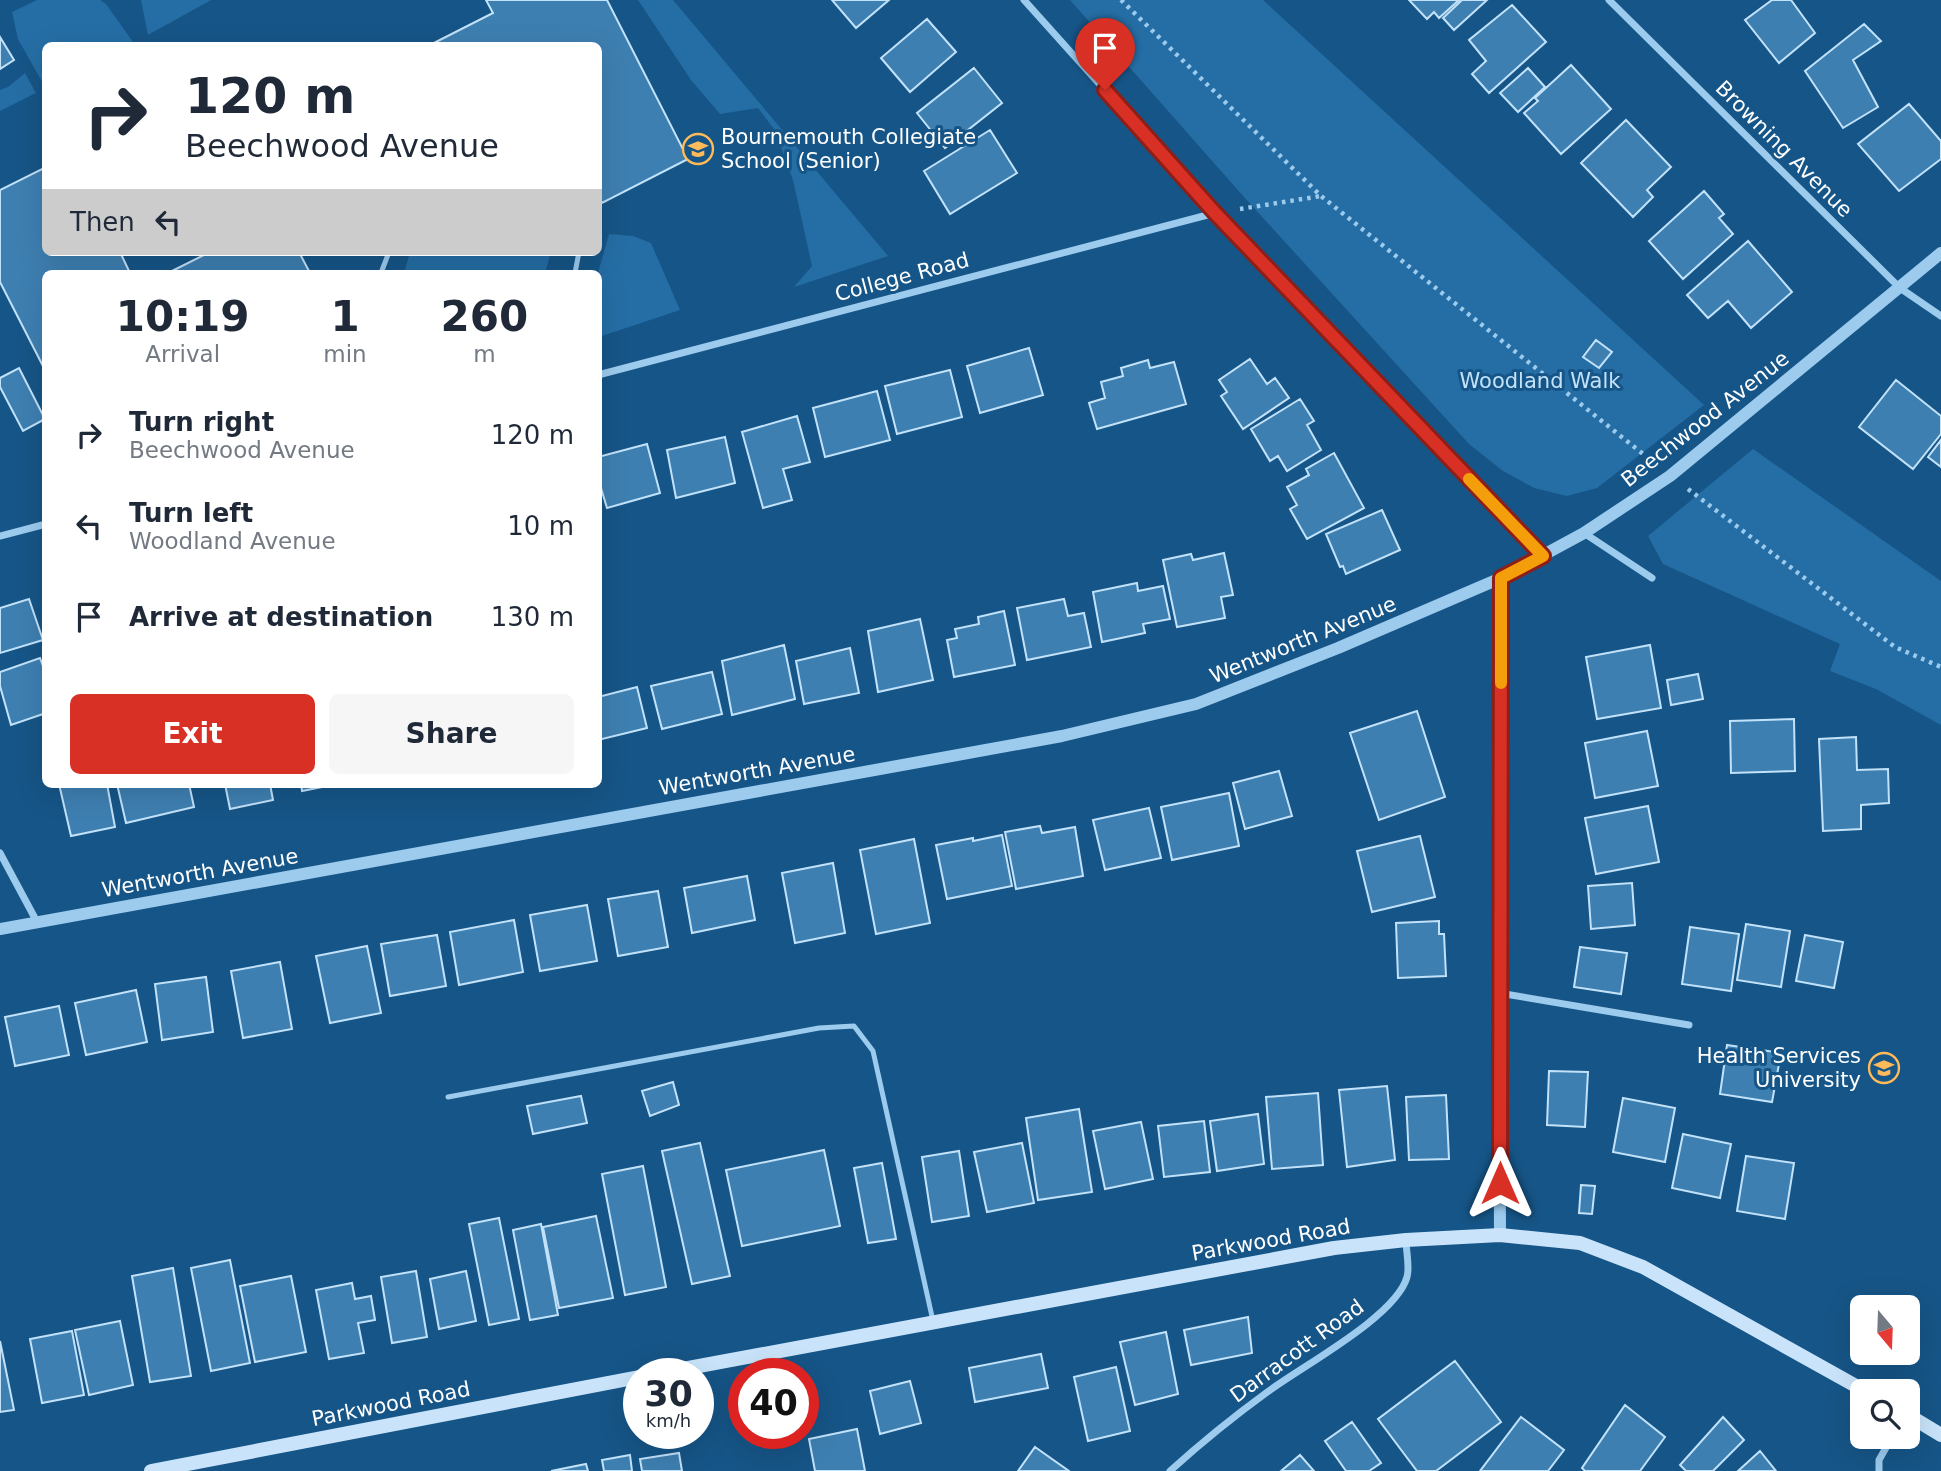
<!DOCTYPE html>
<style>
:root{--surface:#fff;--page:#f6f6f7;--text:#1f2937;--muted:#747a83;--accent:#d93025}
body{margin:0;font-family:"DejaVu Sans",sans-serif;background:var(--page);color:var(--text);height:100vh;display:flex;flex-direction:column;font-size:26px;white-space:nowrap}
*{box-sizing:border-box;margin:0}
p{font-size:23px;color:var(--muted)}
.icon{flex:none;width:38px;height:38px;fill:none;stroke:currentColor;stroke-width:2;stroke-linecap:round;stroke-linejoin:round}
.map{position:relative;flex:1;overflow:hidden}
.drawer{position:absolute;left:42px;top:270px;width:560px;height:518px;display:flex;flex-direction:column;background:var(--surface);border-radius:10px;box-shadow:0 7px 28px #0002}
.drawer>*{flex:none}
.top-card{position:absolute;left:42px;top:42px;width:560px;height:214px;border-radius:10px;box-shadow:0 7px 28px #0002;background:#fff;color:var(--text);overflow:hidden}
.needle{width:46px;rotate:161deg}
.tools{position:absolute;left:1850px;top:1295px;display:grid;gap:14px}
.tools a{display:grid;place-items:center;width:70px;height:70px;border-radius:10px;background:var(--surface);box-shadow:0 7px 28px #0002;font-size:35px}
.speed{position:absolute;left:623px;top:1358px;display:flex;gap:14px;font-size:35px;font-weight:700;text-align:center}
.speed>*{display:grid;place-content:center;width:91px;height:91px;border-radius:50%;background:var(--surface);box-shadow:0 7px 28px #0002;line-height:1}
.speed small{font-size:18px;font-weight:400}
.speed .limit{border:10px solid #d22;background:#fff;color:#111}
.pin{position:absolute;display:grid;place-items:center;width:60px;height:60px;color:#fff;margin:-72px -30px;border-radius:50% 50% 50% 0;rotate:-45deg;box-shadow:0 0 7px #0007}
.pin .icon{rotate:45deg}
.me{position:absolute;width:77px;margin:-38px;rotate:0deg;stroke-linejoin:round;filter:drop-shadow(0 0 5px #0008)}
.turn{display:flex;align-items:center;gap:24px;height:147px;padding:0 28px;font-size:32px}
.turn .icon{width:91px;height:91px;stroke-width:2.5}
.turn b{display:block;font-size:49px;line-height:60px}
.then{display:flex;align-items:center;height:66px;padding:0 28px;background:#0003;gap:14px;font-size:26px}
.eta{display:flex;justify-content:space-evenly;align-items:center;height:119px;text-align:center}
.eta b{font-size:42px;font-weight:800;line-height:49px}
.action{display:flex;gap:14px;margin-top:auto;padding:14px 28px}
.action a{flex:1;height:80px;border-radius:10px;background:var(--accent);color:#fff;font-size:28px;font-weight:800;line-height:80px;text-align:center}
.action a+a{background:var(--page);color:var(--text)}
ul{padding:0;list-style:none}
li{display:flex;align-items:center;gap:21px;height:91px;padding:0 28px}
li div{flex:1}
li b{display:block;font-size:26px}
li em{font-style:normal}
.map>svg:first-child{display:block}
</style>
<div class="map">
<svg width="1941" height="1471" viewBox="0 0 1941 1471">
<rect width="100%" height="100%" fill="#165587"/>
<!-- green -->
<path fill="#256ea5" d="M37 0H100L106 4 133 42 127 46H46L45 87 18 39 12 12Z
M141 0H211L148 35Z
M638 0H673L888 256 794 287 812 266 793 180 779 142 780 137 758 108 720 114 691 80Z
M1070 0H1263L1704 405 1597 488 1567 496 1534 488 1503 471 1469 444 1244 197Z
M25 73 36 93 0 111V90L8 87Z
M609 234 633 236 651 243 680 310 599 337 598 273Z
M410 252H551L545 273H404Z
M1753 449 1941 581V725L1876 689 1830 671 1840 644 1663 564 1648 536Z"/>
<!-- building -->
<path fill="#3e7fb1" stroke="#c2e2fa" stroke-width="2" d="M486 0H607L688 159 602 203 598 196V46H428L493 13Z
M832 0H889L856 28Z
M1409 0H1459L1439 18 1434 12 1427 19Z
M1462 0H1487L1454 30 1443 18Z
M1772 0H1791L1815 33 1779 63 1745 20Z
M1512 5 1546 42 1489 93 1472 74 1486 61 1469 40Z
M927 19 956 52 910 92 881 58Z
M1864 24 1881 41 1853 60 1878 107 1843 128 1805 71Z
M0 37 14 60 0 69Z
M1571 65 1611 109 1561 154 1524 113 1538 101 1535 98Z
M974 68 1002 103 945 148 917 113Z
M1528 68 1545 87 1518 112 1500 93Z
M1909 104 1941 141V159L1899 191 1858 144Z
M1626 120 1671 167 1647 190 1653 197 1633 217 1581 163Z
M990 130 1017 173 950 214 924 171Z
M46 167V252H120L130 273H46V372L0 282V190Z
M1704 191 1724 214 1719 218 1733 234 1683 279 1649 241Z
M1748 241 1792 292 1751 328 1728 301 1708 318 1687 295Z
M210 252H299L310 273H168Z
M1596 340 1612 352 1599 368 1583 357Z
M1029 348 1043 395 980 413 967 366Z
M1250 359 1267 384 1275 378 1289 398 1243 429 1221 396 1227 392 1219 380Z
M1148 360 1150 368 1174 362 1186 404 1097 429 1089 403 1105 398 1101 382 1123 376 1121 368Z
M19 368 45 419 23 431 0 387V378Z
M950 370 962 417 897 434 885 386Z
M1896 380 1941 416V434L1913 469 1859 427Z
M877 391 890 440 825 457 813 408Z
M1300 399 1314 421 1307 425 1321 450 1287 471 1278 456 1270 461 1251 429Z
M797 416 810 462 783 469 792 500 763 508 742 432Z
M725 437 735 483 676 498 667 450Z
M1941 440V467L1928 457Z
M647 444 660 493 607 508 598 478V457Z
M1334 453 1364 508 1307 539 1290 509 1297 505 1287 487 1309 475 1306 469Z
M1382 510 1400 550 1346 574 1343 566 1340 567 1326 534Z
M1224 553 1233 595 1221 597 1225 618 1177 627 1163 560 1191 554 1193 560Z
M1137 583 1138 591 1163 586 1170 619 1143 624 1145 633 1102 642 1093 592Z
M29 599 43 640 0 653V608Z
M1064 599 1068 616 1084 613 1091 647 1027 660 1017 608Z
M1004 611 1015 665 954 677 947 640 957 638 955 629 979 624 978 617Z
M920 619 933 680 878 692 868 631Z
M784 645 795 699 732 715 722 661Z
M1650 645 1661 708 1597 719 1586 657Z
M850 648 859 693 804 704 796 661Z
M40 658 46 674V713L11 725 0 686V672Z
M712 672 722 714 662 729 651 686Z
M1698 674 1703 699 1671 705 1667 680Z
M637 687 647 728 598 740V697Z
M1417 711 1445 797 1379 820 1350 733Z
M1794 719 1795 771 1731 773 1730 721Z
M1647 731 1658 786 1595 798 1585 743Z
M1856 737 1857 770 1888 769 1889 803 1861 805V829L1823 831 1819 739Z
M1279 771 1292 816 1245 829 1233 783Z
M59 784H107L115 827 71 836Z
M117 784H189L194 807 126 823Z
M225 784H270L273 800 230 809Z
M301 784H337L302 791Z
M1229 793 1239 846 1172 860 1161 807Z
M1648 806 1659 862 1596 874 1585 818Z
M1149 808 1161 858 1105 870 1093 820Z
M1040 826 1042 833 1075 827 1083 876 1016 889 1005 832Z
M1002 835 1012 886 947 899 936 845 973 838V841Z
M1420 836 1435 897 1372 912 1357 851Z
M914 839 930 923 876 934 860 850Z
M833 863 845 933 795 943 782 873Z
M747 876 755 920 692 933 684 888Z
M1632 883 1635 925 1591 929 1588 886Z
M658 891 668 947 618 956 608 899Z
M587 905 597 961 540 971 530 915Z
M514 920 523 972 459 985 450 932Z
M1439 921V934H1444L1446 976 1398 978 1396 923Z
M1746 924 1790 931 1781 987 1737 980Z
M1690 927 1739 934 1731 991 1682 984Z
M437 935 446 986 390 996 381 944Z
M1805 935 1843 942 1834 988 1796 981Z
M367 946 381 1013 330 1023 316 956Z
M1580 947 1627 953 1621 994 1574 987Z
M280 962 292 1029 243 1038 231 971Z
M206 977 213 1032 162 1040 155 984Z
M136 990 147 1042 86 1055 75 1003Z
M59 1006 69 1055 15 1066 5 1017Z
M1727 1045 1781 1053 1772 1102 1720 1094Z
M1549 1071 1588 1072 1585 1127 1547 1125Z
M673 1082 679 1105 650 1116 642 1091Z
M1387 1086 1395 1160 1347 1167 1339 1090Z
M1318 1093 1323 1165 1272 1169 1266 1097Z
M1446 1095 1449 1159 1409 1160 1406 1097Z
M581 1096 587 1123 533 1134 527 1106Z
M1623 1098 1675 1108 1665 1162 1613 1152Z
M1079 1109 1092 1192 1038 1200 1026 1118Z
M1258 1114 1264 1164 1217 1171 1210 1121Z
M1204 1121 1210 1172 1164 1177 1158 1126Z
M1141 1122 1153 1179 1105 1189 1093 1131Z
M1683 1134 1731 1144 1720 1198 1672 1188Z
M700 1143 730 1276 692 1284 662 1151Z
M1022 1143 1034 1203 987 1212 974 1152Z
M824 1150 840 1226 742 1246 726 1170Z
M959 1151 969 1216 932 1222 922 1157Z
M1746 1156 1794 1163 1785 1219 1737 1211Z
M882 1163 896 1239 868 1243 854 1168Z
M643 1166 666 1287 625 1295 602 1174Z
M1581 1185 1595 1186 1592 1214 1579 1213Z
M596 1216 613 1298 559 1308 543 1227Z
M499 1218 519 1319 489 1325 469 1224Z
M541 1224 558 1315 530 1320 513 1230Z
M230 1260 250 1363 211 1371 191 1268Z
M173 1268 191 1376 150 1382 132 1276Z
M416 1271 427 1337 392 1343 381 1277Z
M466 1271 476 1321 439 1329 430 1279Z
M291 1276 306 1352 255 1362 240 1286Z
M352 1283 355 1299 371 1296 375 1320 358 1323 364 1353 329 1359 316 1290Z
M1248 1317 1252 1353 1191 1365 1184 1330Z
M120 1321 133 1385 89 1395 75 1330Z
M72 1331 84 1395 42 1403 30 1339Z
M1166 1332 1178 1394 1135 1405 1120 1342Z
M0 1341 14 1410 0 1412Z
M1041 1354 1048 1388 975 1402 969 1368Z
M1455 1361 1501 1422 1436 1471H1417L1378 1419Z
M1116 1367 1130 1431 1088 1441 1074 1377Z
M910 1381 921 1423 880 1434 870 1391Z
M1625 1405 1665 1437 1640 1471H1585L1582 1468Z
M1521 1417 1564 1450 1548 1471H1480Z
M1723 1417 1744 1440 1713 1471H1686L1680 1465Z
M1352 1422 1381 1463 1369 1471H1346L1325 1441Z
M857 1429 865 1471H815L809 1439Z
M1035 1447 1069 1471H1018Z
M1760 1451 1776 1471H1738Z
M679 1453 682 1471H642L640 1459Z
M630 1455 632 1471H604L602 1460Z
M1300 1455 1314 1471H1281Z
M586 1464 588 1471H551Z"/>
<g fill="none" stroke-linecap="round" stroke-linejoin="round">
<!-- path -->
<path stroke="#9ccbee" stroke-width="4.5" stroke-dasharray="3.5 5" stroke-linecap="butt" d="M1121 0 1321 196 1653 462
M1240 209 1321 196
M1688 489 1895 647 1941 667"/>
<!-- service -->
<path stroke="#9ccbee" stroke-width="5" d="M381 273 389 252
M575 273 579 252
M448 1097 819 1028 854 1026 873 1051 933 1321"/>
<!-- minor -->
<path stroke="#9ccbee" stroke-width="7" d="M1024 0 1215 213 1543 556
M1609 0 1900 288 1941 316
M598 375 1215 213
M1584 533 1652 578
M0 536 46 524
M0 853 37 922
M1499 993 1689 1025
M1170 1471C1201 1443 1233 1417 1266 1393 1300 1367 1396 1317 1407 1277 1410 1267 1406 1251 1406 1240
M1879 1471V1460L1892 1437"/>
<!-- tertiary -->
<path stroke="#9ccbee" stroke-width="12" d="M0 929 1062 736 1196 704 1338 648 1501 578 1584 533 1670 476 1941 253
M1500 1235 1499 993 1501 578"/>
<!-- secondary -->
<path stroke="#c9e4fa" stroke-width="14" d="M656 1374 1334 1248 1406 1240 1500 1235 1580 1243 1643 1267 1865 1391
M1908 1415 1941 1435
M151 1471 639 1377"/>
</g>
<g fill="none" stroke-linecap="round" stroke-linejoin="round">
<!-- route casing -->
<g stroke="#8d1f18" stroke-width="18">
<path id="route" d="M1105 90 1215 213 1543 556 1501 578 1500 1183"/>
</g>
<!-- route -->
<use href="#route" stroke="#d93025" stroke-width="12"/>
<!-- slow -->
<path stroke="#f59e0b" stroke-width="12" d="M1469 479 1543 556 1501 578V683"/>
</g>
<!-- icons -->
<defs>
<g id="school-ring" transform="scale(1.575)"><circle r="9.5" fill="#165587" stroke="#ffbb59" stroke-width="1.5"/><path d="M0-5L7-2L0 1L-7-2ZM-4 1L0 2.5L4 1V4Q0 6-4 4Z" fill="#ffbb59"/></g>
<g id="university-ring" transform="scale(1.575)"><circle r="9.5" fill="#165587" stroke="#ffbb59" stroke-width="1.5"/><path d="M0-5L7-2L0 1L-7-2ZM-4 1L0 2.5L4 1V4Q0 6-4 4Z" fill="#ffbb59"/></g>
</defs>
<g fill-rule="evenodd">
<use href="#school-ring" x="698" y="149"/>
<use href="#university-ring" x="1884" y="1068"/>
</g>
<g text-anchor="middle" stroke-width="6" stroke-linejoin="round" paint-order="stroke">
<!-- poi labels -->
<g font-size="21" fill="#fff" stroke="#165587" text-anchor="start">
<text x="721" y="144">Bournemouth Collegiate<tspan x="721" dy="24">School (Senior)</tspan></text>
<text x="1861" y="1063" text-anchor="end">Health Services<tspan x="1861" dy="24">University</tspan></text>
</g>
<!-- street labels -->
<g font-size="21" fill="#fff" stroke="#165587">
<text transform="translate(1784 149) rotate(45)" y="7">Browning Avenue</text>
<text transform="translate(902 277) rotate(-15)" y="7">College Road</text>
<text transform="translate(1705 419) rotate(-38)" y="7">Beechwood Avenue</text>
<text transform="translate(1303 640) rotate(-22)" y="7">Wentworth Avenue</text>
<text transform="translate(757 771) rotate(-10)" y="7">Wentworth Avenue</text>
<text transform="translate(200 873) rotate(-10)" y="7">Wentworth Avenue</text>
<text transform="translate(1271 1240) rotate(-10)" y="7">Parkwood Road</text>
<text transform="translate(1297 1351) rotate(-36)" y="7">Darracott Road</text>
<text transform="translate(391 1404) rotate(-11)" y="7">Parkwood Road</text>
</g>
<!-- park labels -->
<g font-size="21" fill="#c2e2fa" stroke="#165587">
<text x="1540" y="388">Woodland Walk</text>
</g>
</g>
</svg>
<div class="tools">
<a><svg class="needle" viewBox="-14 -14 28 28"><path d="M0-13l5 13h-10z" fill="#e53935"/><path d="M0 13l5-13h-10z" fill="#747a83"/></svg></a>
<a><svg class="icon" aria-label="search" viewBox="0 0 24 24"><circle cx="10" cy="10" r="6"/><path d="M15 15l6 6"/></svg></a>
</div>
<div class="speed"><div>30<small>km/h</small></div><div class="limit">40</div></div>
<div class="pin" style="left:1105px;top:90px;background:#d93025"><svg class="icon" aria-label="arrive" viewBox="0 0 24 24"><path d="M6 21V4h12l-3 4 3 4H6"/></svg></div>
<svg class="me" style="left:1500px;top:1183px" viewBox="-20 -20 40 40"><path d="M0-17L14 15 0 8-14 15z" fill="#d93025" stroke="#fff" stroke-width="4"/></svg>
<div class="top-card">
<div class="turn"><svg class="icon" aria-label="right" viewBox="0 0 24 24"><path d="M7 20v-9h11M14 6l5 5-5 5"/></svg><div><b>120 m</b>Beechwood Avenue</div></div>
<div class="then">Then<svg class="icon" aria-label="left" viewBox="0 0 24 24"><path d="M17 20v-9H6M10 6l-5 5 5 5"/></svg></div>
</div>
<section class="drawer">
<div class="eta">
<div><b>10:19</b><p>Arrival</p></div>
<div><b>1</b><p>min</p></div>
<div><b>260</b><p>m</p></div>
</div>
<ul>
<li><svg class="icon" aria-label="right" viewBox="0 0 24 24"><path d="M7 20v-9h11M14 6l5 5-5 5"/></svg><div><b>Turn right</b><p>Beechwood Avenue</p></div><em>120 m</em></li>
<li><svg class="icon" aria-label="left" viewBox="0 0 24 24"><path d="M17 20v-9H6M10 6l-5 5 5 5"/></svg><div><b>Turn left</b><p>Woodland Avenue</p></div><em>10 m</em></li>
<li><svg class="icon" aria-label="arrive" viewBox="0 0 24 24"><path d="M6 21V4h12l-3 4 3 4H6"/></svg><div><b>Arrive at destination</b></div><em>130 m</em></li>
</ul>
<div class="action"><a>Exit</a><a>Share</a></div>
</section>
</div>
